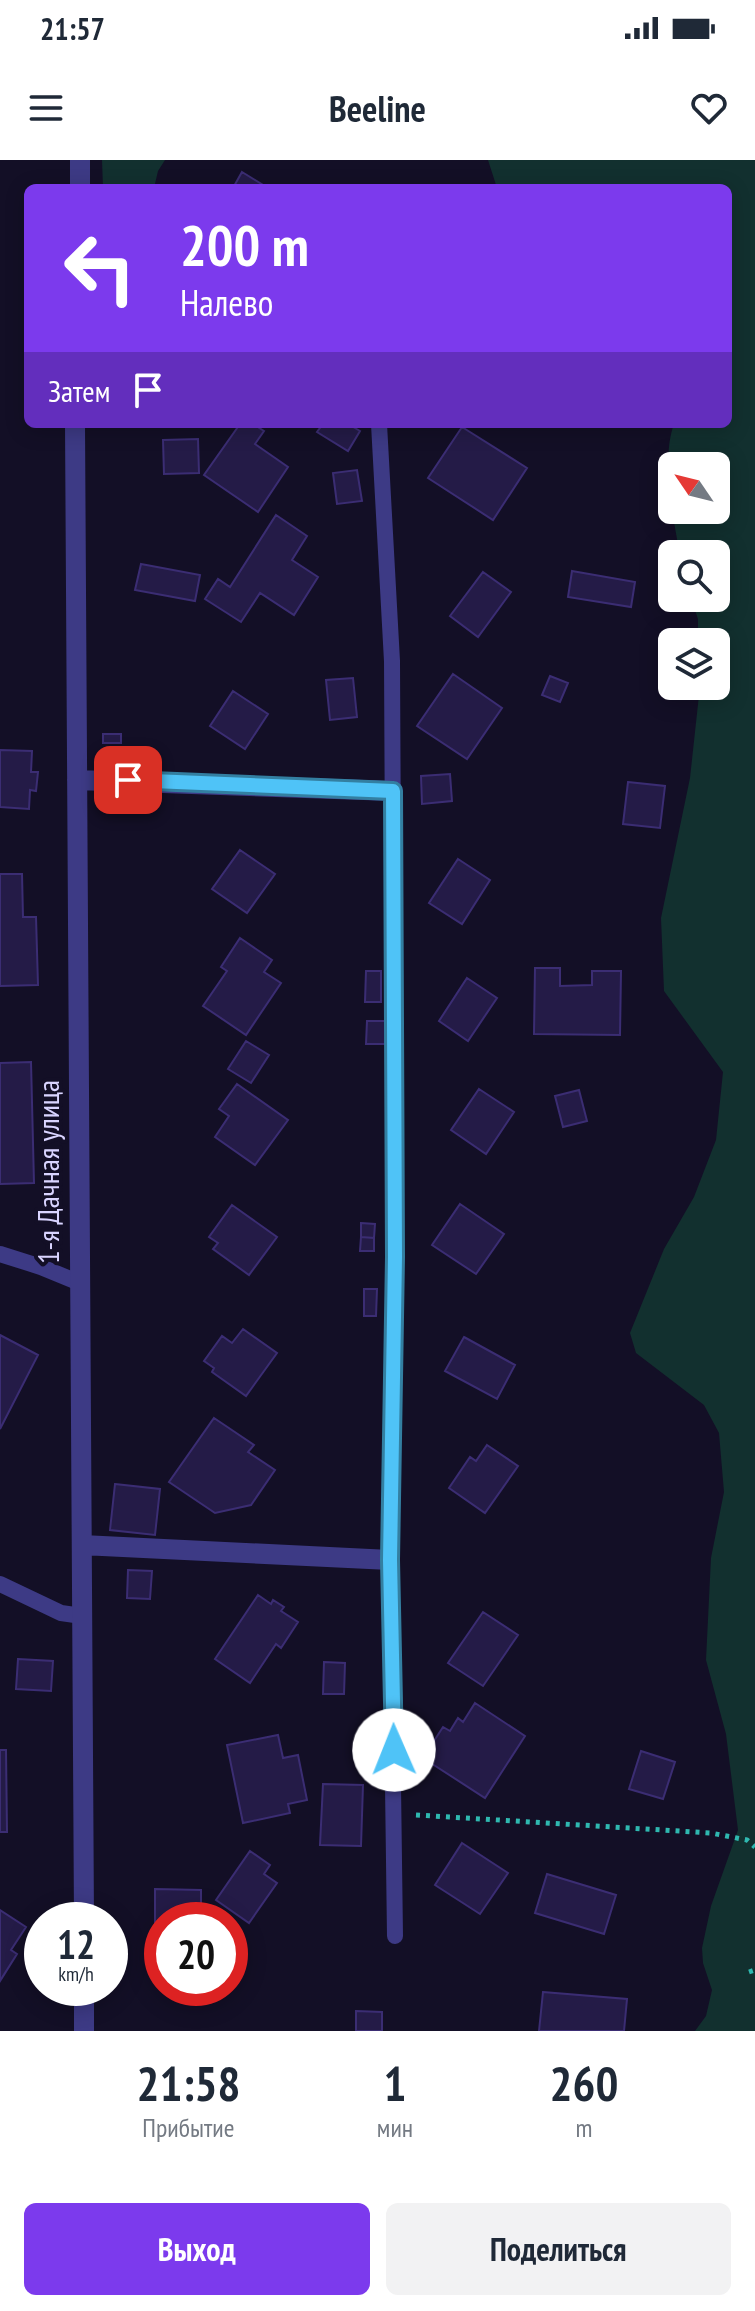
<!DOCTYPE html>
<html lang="ru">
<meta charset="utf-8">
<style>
:root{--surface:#fff;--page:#f2f2f3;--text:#1f2937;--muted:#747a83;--accent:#7c3aed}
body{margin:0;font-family:"PT Sans Narrow",sans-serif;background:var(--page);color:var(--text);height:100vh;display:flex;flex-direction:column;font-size:30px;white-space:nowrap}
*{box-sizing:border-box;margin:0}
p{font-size:26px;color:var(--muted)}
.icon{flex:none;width:44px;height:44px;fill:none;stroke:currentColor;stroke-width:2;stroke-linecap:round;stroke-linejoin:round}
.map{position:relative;height:1871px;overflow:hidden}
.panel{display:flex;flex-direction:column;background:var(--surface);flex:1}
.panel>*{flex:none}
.hud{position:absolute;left:24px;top:24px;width:708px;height:244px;border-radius:12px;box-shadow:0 4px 20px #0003;background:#7c3aed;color:#fff;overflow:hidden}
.needle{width:52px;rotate:305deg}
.buttons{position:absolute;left:658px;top:292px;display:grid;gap:16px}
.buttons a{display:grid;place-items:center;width:72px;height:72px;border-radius:12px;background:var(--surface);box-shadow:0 4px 20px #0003;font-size:40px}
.speed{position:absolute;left:24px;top:1742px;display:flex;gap:16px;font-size:40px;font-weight:700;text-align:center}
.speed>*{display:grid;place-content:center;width:104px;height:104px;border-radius:50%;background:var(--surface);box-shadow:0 4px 20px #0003;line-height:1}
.speed small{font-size:20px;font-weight:400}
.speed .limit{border:12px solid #d22;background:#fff;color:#111}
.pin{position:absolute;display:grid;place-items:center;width:68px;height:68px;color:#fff;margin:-34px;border-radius:16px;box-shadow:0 4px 12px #0006}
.me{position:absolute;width:88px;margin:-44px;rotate:359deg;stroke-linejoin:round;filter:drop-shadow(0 0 6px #0008)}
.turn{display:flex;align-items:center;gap:28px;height:168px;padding:0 24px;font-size:36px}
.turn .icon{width:104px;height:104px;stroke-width:2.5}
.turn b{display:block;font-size:56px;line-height:68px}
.then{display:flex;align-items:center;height:76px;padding:0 24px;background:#0003;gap:16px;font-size:30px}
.eta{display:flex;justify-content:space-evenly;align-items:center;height:136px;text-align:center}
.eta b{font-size:48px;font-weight:800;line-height:56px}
.action{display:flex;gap:16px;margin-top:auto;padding:16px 24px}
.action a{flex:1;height:92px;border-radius:12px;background:var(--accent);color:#fff;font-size:32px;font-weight:800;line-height:92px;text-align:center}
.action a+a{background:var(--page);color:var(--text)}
.status{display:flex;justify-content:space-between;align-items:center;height:56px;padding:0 40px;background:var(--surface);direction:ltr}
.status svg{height:22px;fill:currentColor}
header{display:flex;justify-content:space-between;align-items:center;height:104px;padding:0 24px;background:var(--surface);font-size:36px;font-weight:800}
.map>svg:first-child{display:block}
</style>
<div class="status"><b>21:57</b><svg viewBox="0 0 49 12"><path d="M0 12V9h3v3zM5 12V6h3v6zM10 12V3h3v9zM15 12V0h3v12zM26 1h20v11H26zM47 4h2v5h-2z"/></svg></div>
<header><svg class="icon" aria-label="menu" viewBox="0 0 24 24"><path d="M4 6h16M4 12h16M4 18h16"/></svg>Beeline<svg class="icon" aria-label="heart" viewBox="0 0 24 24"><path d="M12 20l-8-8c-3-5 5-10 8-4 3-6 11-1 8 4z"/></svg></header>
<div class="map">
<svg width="755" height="1871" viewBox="0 0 755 1871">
<rect width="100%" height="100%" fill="#130f26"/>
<!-- green -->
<path fill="#12302f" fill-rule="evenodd" d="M102 0H165L158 11 154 28H103Z
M488 0H755V1871H695L706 1856 712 1830 703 1803 702 1788 711 1746 738 1670 726 1574 706 1500 711 1398 724 1332 719 1273 704 1245 636 1193 630 1173 664 1089 694 1037 716 980 723 912 664 831 661 758 690 618 700 526H716V482H698V459L691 438H716V394H680C673 358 661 299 674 264H728V28H497ZM672 306H716V350H672Z"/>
<!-- building -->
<path fill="#241b47" stroke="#3b2d73" stroke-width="2" d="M242 12 268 28H233Z
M240 264H253L264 271 255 284 288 307 258 352 204 315Z
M323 264H348L360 271 348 291 317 272Z
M462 267 527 308 493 360 428 318Z
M198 279 199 313 164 314 163 280Z
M357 310 362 341 337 344 333 313Z
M276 355 307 376 292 400 318 417 294 455 260 433 241 462 205 439 218 419 230 427Z
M141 404 200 415 195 441 135 430Z
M572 411 635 422 631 447 568 437Z
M483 412 511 432 478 477 450 456Z
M453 514 502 548 467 599 417 566Z
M550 516 568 523 560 542 542 535Z
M353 518 357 557 330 560 326 520Z
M233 531 268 554 245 589 210 566Z
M103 574H121V583H103Z
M0 590 32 591 31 612H38L36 631 30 630 29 649 0 647Z
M450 614 452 641 422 644 421 616Z
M628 622 665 626 660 668 623 664Z
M240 690 275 714 247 753 212 729Z
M458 699 490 720 462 764 429 743Z
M0 714H22L23 757H36L38 825 0 826Z
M240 778 272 800 264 812 281 823 246 875 203 846 227 811 221 807Z
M535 808H560V826L592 825V811H621L620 875 534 874Z
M366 811H381V842H365Z
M467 818 497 838 468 881 439 861Z
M367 861H386V884H366Z
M246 881 269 895 251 923 228 909Z
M31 902 34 1023 0 1024V903Z
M237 924 288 960 255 1005 215 977 229 956 219 949Z
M479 929 514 952 486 994 451 970Z
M579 930 587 961 563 967 555 936Z
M460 1044 504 1074 476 1114 432 1085Z
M232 1045 277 1077 249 1115 213 1089 218 1083 209 1077Z
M361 1063 375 1064 374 1078 361 1077Z
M361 1077 374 1078V1091H360Z
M364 1129H377L376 1156H364Z
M243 1169 277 1193 246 1236 212 1212 214 1208 204 1201 222 1176 232 1183Z
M0 1175 38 1195 0 1269Z
M464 1177 515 1205 497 1239 445 1211Z
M214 1258 254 1285 248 1292 275 1310 251 1345 215 1353 169 1322Z
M487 1285 518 1306 485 1353 449 1328 470 1297 476 1301Z
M115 1324 160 1329 155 1375 110 1370Z
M128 1410 152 1411 150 1439 127 1438Z
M258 1435 271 1444 273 1440 284 1447 281 1451 298 1462 281 1488 276 1484 250 1523 215 1499Z
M483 1452 518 1475 483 1526 448 1503Z
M18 1499 53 1501 51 1531 16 1529Z
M324 1502 345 1503 344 1534H323Z
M475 1543 525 1576 485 1638 423 1598 443 1567 450 1571 458 1558 463 1562Z
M278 1575 283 1598 298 1595 307 1640 288 1644 290 1653 243 1663 227 1585Z
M0 1590H6L7 1672H0Z
M641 1591 675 1602 663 1639 629 1629Z
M323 1624 363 1625 361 1686 320 1685Z
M462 1683 508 1713 480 1754 435 1725Z
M250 1691 270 1705 264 1714 277 1723 249 1763 216 1740Z
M547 1714 616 1735 604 1774 535 1753Z
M155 1729 201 1730V1760H162V1772H155Z
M0 1750 26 1767 11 1790 17 1794 0 1821Z
M543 1832 627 1839 624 1871H539Z
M356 1851 382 1852V1871H356Z"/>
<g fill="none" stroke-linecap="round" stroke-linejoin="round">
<!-- path -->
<path stroke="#2fb8b0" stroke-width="5" stroke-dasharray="4 6" stroke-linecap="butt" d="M416 1655 711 1673 747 1680 755 1687
M749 1812 755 1810"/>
<!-- service -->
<path stroke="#3d3a85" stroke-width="16" d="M379 264 392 501 395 1097 390 1400 395 1776
M0 1094 41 1107 80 1123
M0 1424 61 1453 82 1456"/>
<!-- minor -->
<path stroke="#3d3a85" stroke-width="20" d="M80 28V0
M75 264 84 1760
M77 620 393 631
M82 1385 390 1400
M84 1828V1871"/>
</g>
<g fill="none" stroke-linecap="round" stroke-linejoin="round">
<!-- route casing -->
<g stroke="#337fa1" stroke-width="20">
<path id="route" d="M128 620 393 631 395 1097 390 1400 394 1590"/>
</g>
<!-- route -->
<use href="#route" stroke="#4fc3f7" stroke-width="14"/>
</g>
<g text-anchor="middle" stroke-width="8" stroke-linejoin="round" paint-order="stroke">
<!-- street labels -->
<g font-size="30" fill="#d9d4ff" stroke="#130f26">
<text transform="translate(49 1012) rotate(-90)" y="10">1-я Дачная улица</text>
</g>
</g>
</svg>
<div class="buttons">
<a><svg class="needle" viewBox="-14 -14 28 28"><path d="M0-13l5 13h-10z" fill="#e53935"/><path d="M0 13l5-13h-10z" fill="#747a83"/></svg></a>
<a><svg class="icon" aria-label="search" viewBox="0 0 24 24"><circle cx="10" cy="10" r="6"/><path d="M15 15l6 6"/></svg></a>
<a><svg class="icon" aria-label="layers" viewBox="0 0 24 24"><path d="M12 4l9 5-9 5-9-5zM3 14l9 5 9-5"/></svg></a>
</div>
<div class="speed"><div>12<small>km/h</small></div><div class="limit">20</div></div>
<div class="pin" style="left:128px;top:620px;background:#d93025"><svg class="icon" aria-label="arrive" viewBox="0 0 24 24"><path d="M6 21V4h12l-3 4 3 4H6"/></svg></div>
<svg class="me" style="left:394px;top:1590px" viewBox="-20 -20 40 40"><circle r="19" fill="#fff"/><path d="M0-13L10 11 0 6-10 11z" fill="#4fc3f7"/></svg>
<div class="hud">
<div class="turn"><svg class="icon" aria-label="left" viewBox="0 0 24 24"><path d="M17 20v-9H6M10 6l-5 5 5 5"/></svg><div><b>200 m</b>Налево</div></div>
<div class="then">Затем<svg class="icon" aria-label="arrive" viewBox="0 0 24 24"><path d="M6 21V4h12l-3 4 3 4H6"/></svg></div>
</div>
</div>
<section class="panel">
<div class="eta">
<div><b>21:58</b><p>Прибытие</p></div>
<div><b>1</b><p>мин</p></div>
<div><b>260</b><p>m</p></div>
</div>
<div class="action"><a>Выход</a><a>Поделиться</a></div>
</section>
